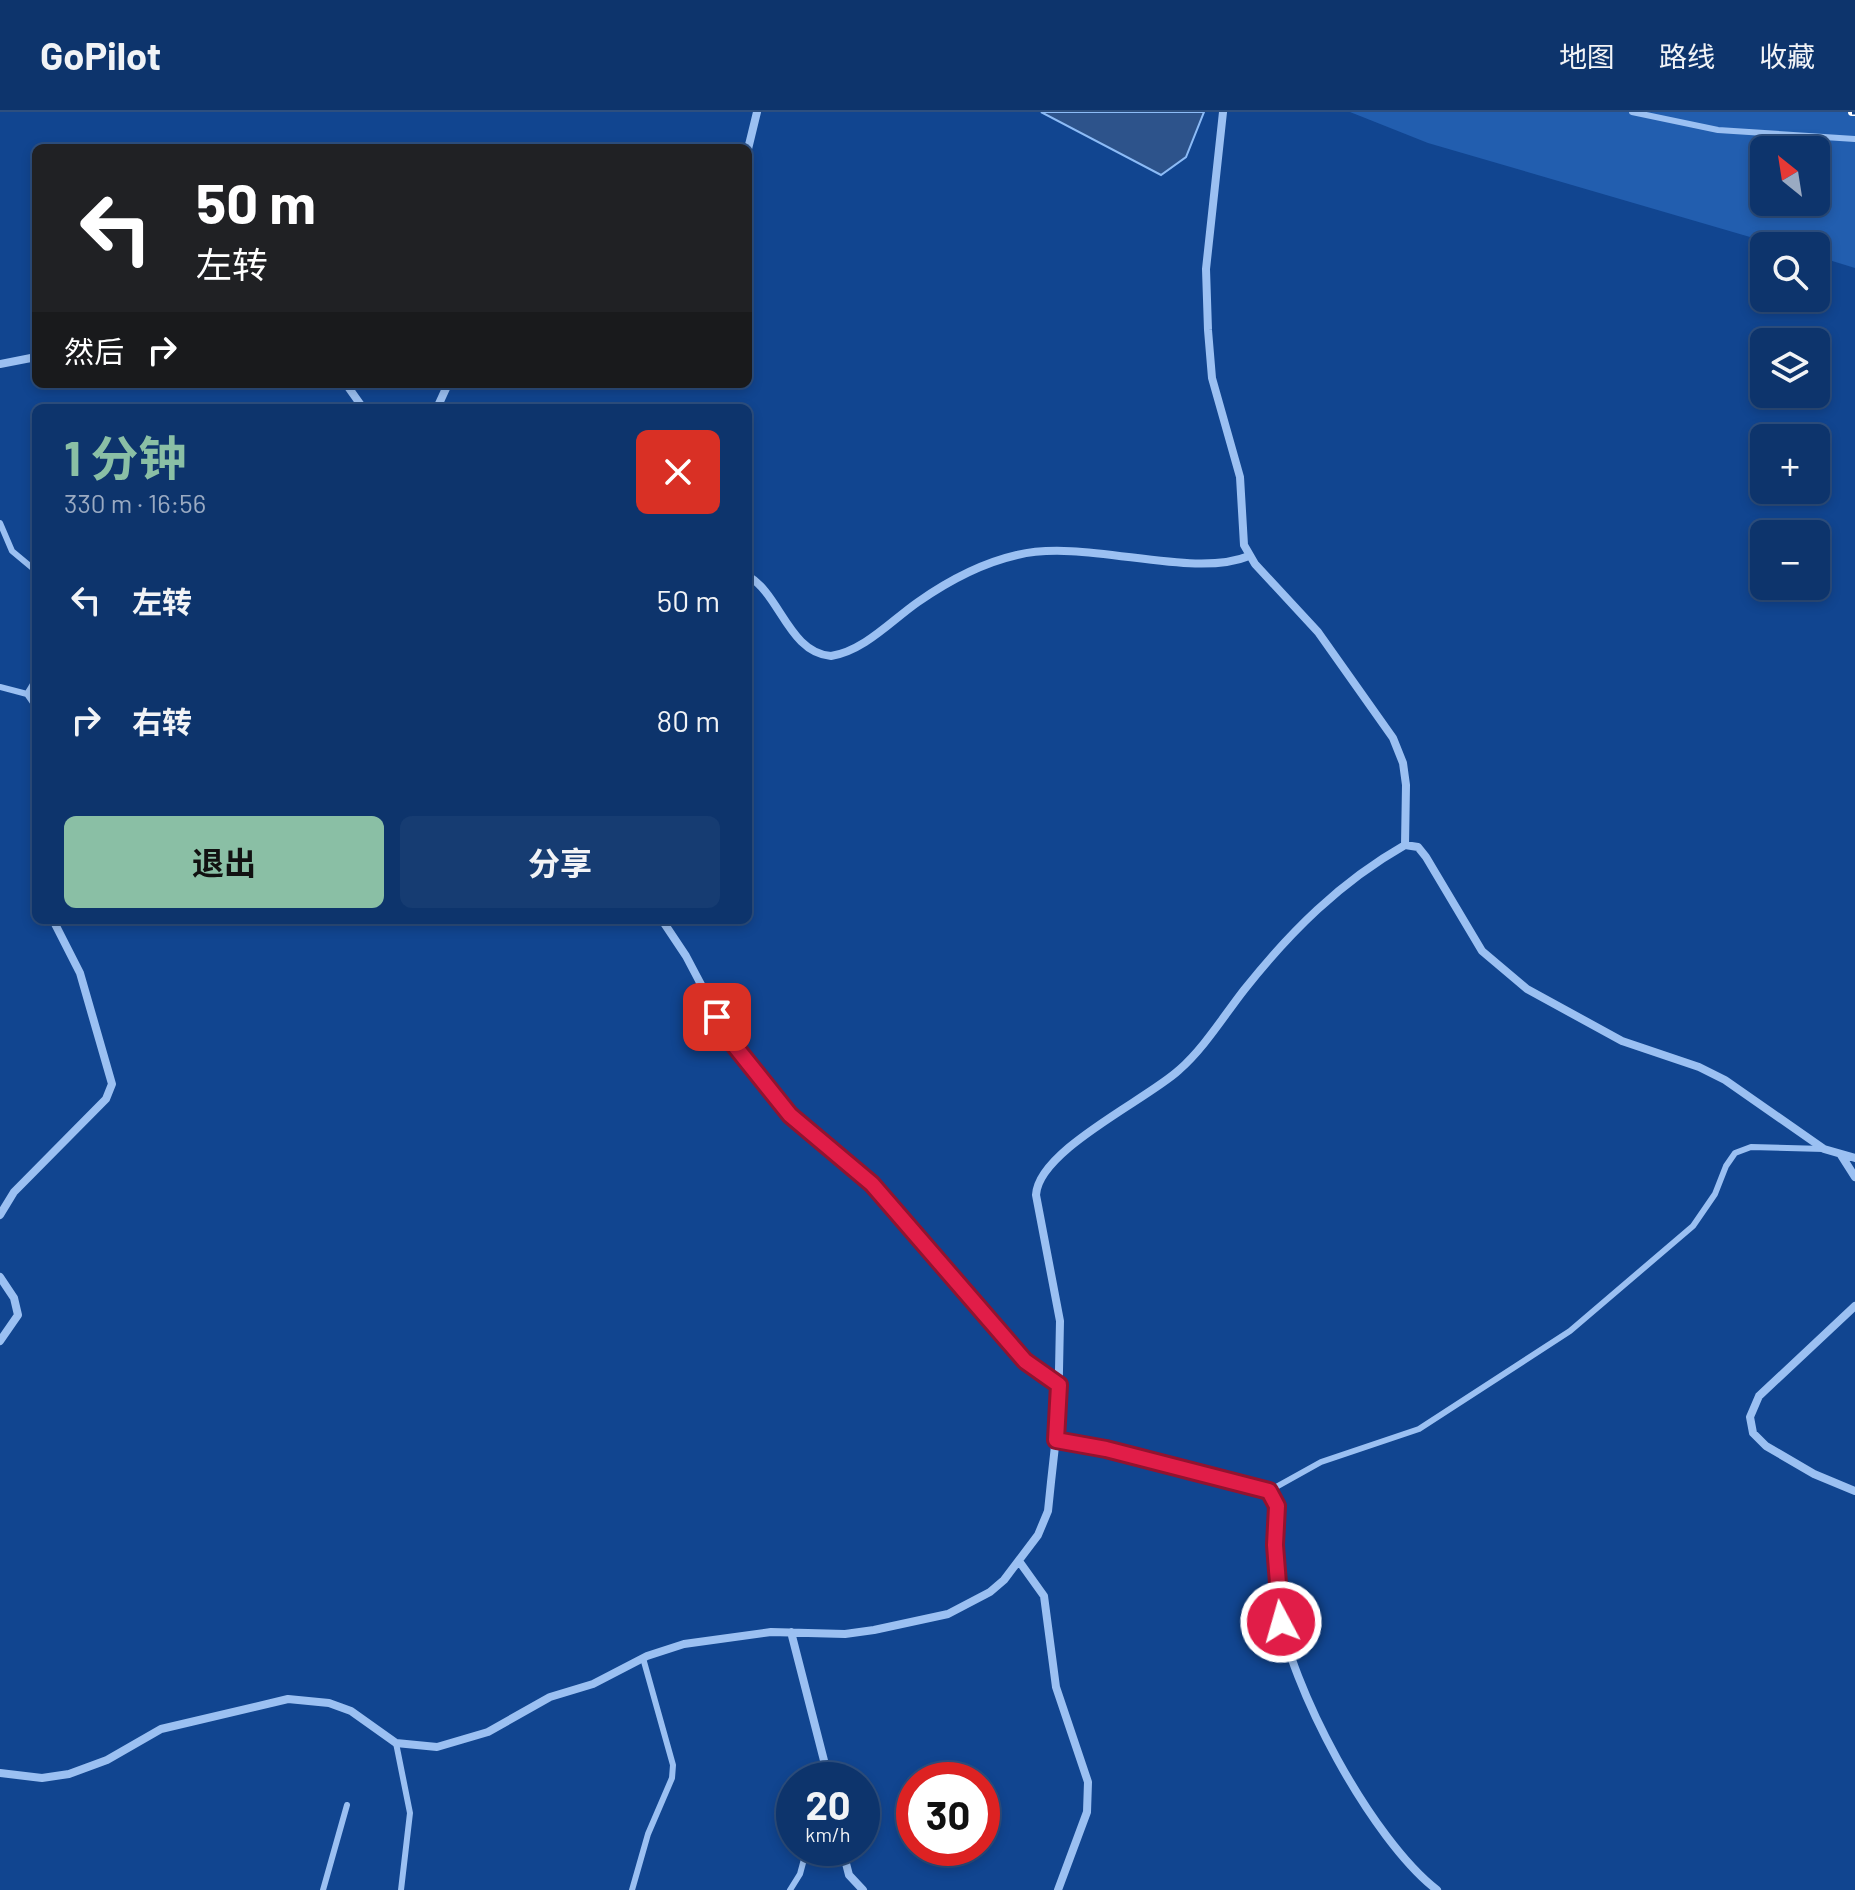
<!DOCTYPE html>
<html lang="zh">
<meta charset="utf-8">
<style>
:root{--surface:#0d346c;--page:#163c72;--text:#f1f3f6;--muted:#9aaac2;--line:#2d4f7f;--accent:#8abfa5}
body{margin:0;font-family:Barlow,"Noto Sans SC",sans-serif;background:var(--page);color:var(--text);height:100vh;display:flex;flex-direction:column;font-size:30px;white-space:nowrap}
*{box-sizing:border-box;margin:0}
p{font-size:26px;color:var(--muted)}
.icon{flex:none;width:44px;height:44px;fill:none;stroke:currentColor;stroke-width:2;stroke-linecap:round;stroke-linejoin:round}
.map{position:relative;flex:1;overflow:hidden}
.panel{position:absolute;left:32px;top:292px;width:720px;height:520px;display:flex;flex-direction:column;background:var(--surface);border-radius:12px;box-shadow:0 4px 12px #0003,0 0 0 2px var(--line)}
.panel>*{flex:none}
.top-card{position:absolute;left:32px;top:32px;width:720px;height:244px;border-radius:12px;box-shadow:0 4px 12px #0003,0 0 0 2px var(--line);background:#202124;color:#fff;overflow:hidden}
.needle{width:52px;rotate:330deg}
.controls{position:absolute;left:1750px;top:24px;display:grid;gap:16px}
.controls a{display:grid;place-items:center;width:80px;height:80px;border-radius:12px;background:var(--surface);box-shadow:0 4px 12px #0003,0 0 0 2px var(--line);font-size:40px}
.speed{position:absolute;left:776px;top:1650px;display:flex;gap:16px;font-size:40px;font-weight:700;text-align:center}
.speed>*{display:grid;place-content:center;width:104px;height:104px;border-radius:50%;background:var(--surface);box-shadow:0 4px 12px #0003,0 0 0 2px var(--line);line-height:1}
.speed small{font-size:20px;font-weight:400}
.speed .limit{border:12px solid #d22;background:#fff;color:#111}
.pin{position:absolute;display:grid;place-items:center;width:68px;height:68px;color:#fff;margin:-34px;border-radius:16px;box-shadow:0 4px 12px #0006}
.me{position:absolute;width:88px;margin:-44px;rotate:354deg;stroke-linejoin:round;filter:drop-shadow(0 0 6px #0008)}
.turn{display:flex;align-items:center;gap:28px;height:168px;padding:0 32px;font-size:36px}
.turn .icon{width:104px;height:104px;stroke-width:2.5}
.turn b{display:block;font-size:56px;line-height:68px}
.then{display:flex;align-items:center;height:76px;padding:0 32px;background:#0003;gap:16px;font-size:30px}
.round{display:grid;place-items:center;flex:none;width:84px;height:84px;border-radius:12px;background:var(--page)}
.overview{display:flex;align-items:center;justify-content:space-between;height:136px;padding:0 32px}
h1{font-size:48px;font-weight:700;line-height:60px;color:var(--accent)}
.button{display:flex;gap:16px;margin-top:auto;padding:16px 32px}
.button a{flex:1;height:92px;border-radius:12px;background:var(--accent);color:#111;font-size:32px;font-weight:700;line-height:92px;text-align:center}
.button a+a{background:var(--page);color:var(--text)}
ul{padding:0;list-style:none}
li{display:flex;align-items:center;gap:24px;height:120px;padding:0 32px}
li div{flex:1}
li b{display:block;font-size:30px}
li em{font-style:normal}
header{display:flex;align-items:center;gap:48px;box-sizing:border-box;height:112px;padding:0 40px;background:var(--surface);border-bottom:2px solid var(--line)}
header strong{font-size:38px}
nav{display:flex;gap:44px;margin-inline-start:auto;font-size:28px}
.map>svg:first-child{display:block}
</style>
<header>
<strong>GoPilot</strong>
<nav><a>地图</a><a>路线</a><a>收藏</a></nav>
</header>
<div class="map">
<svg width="1855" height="1778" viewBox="0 0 1855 1778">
<rect width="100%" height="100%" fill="#114590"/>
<!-- green -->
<path fill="#225eaf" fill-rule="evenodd" d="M1350 0H1855V156L1816 144V134H1781L1428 31ZM1764 38H1816V90H1764Z"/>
<!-- water -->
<path fill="#2d538b" stroke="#8cbbf6" stroke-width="2" d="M1041 0H1204L1186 45 1161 63Z"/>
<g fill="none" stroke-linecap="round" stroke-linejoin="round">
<!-- lane -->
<path stroke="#9bc0f2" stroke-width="6" d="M1632 0 1718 18 1855 27
M0 411 12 439 36 459
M0 575 27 582 36 595
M27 582 36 567
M1269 1379 1321 1350 1419 1317 1570 1219 1693 1114 1715 1082 1726 1054 1735 1041 1751 1035 1824 1037
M396 1631 410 1701 401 1778
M323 1778 347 1693
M632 1778 648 1722 672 1666 673 1653 643 1546
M790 1778 800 1762 807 1736"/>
<!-- street -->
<path stroke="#9bc0f2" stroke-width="8" d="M1223 0 1206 157 1208 218 1212 266 1240 365 1244 433 1255 452 1318 520 1393 626 1403 651 1406 673 1405 733
M748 37 757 0
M0 252 36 245
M346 272 363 296
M437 296 448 272
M748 464C780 482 789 541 831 544 864 539 892 508 918 490 948 469 982 451 1017 443 1086 426 1191 468 1249 444
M662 808 686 844 725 918 778 989 872 1072 1025 1249 1059 1273
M1841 1043 1855 1065
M0 1103 14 1080 106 987 112 972 80 861 53 808
M0 1165 14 1186 18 1203 0 1229
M1855 1194 1759 1284 1750 1305 1753 1321 1766 1334 1814 1362 1855 1379
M1056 1328 1106 1337 1269 1379C1283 1397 1274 1465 1278 1493 1289 1574 1372 1728 1437 1778
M1019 1449 1044 1484 1056 1575 1088 1670 1087 1700 1058 1778
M791 1520 829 1668
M0 1661 42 1666 69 1662 107 1648 161 1617 288 1587 329 1591 351 1599 396 1631 437 1635 488 1620 550 1585 593 1572 647 1544 684 1532 771 1520 845 1522 874 1518 948 1502 990 1480 1004 1468 1038 1423 1048 1399 1051 1370 1058 1307 1060 1209 1036 1083C1038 1038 1148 987 1179 958 1204 936 1223 905 1244 878 1290 820 1340 770 1405 733L1418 735 1426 745 1482 839 1527 877 1622 929 1699 955 1725 968 1824 1037 1855 1046
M842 1736 849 1763 863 1778"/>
<!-- rail casing -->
<g stroke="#fff" stroke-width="8">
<path id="rail" d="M1852 0H1855"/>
</g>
<!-- rail -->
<use href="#rail" stroke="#114590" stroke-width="5" stroke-dasharray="15" stroke-linecap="butt"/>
</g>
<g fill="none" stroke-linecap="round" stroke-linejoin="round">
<!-- route casing -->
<g stroke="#92132f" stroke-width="20">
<path id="route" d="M717 905 734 933 790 1003 872 1072 1025 1249 1059 1273 1056 1328 1106 1337 1269 1379 1277 1394 1275 1433 1281 1510"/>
</g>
<!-- route -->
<use href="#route" stroke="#e11d48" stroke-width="14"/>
</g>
</svg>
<div class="controls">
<a><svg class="needle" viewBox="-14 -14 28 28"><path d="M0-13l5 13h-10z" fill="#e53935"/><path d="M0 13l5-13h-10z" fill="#9aaac2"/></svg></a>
<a><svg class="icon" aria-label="search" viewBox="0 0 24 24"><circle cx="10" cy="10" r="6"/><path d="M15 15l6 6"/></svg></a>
<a><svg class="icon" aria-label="layers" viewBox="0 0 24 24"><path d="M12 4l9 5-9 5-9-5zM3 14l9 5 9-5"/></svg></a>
<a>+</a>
<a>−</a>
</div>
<div class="speed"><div>20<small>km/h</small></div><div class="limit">30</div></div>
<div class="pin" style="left:717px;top:905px;background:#d93025"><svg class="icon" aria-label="arrive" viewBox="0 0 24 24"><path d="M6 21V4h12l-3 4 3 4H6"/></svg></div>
<svg class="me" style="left:1281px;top:1510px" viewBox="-20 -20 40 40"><circle r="17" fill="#e11d48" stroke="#fff" stroke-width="3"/><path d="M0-11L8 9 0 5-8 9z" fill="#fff"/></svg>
<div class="top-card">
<div class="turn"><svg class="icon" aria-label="left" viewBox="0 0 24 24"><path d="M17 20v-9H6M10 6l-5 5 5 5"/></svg><div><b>50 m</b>左转</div></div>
<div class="then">然后<svg class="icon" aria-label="right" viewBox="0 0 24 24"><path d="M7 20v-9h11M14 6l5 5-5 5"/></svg></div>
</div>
<section class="panel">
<div class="overview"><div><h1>1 分钟</h1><p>330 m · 16:56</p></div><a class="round" style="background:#d93025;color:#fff"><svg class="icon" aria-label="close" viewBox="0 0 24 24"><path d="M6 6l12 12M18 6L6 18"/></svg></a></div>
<ul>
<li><svg class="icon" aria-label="left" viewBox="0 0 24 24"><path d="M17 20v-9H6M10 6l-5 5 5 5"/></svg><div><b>左转</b></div><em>50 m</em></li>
<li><svg class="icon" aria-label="right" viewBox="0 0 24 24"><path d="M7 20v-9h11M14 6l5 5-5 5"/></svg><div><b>右转</b></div><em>80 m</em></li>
</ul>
<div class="button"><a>退出</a><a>分享</a></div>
</section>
</div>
